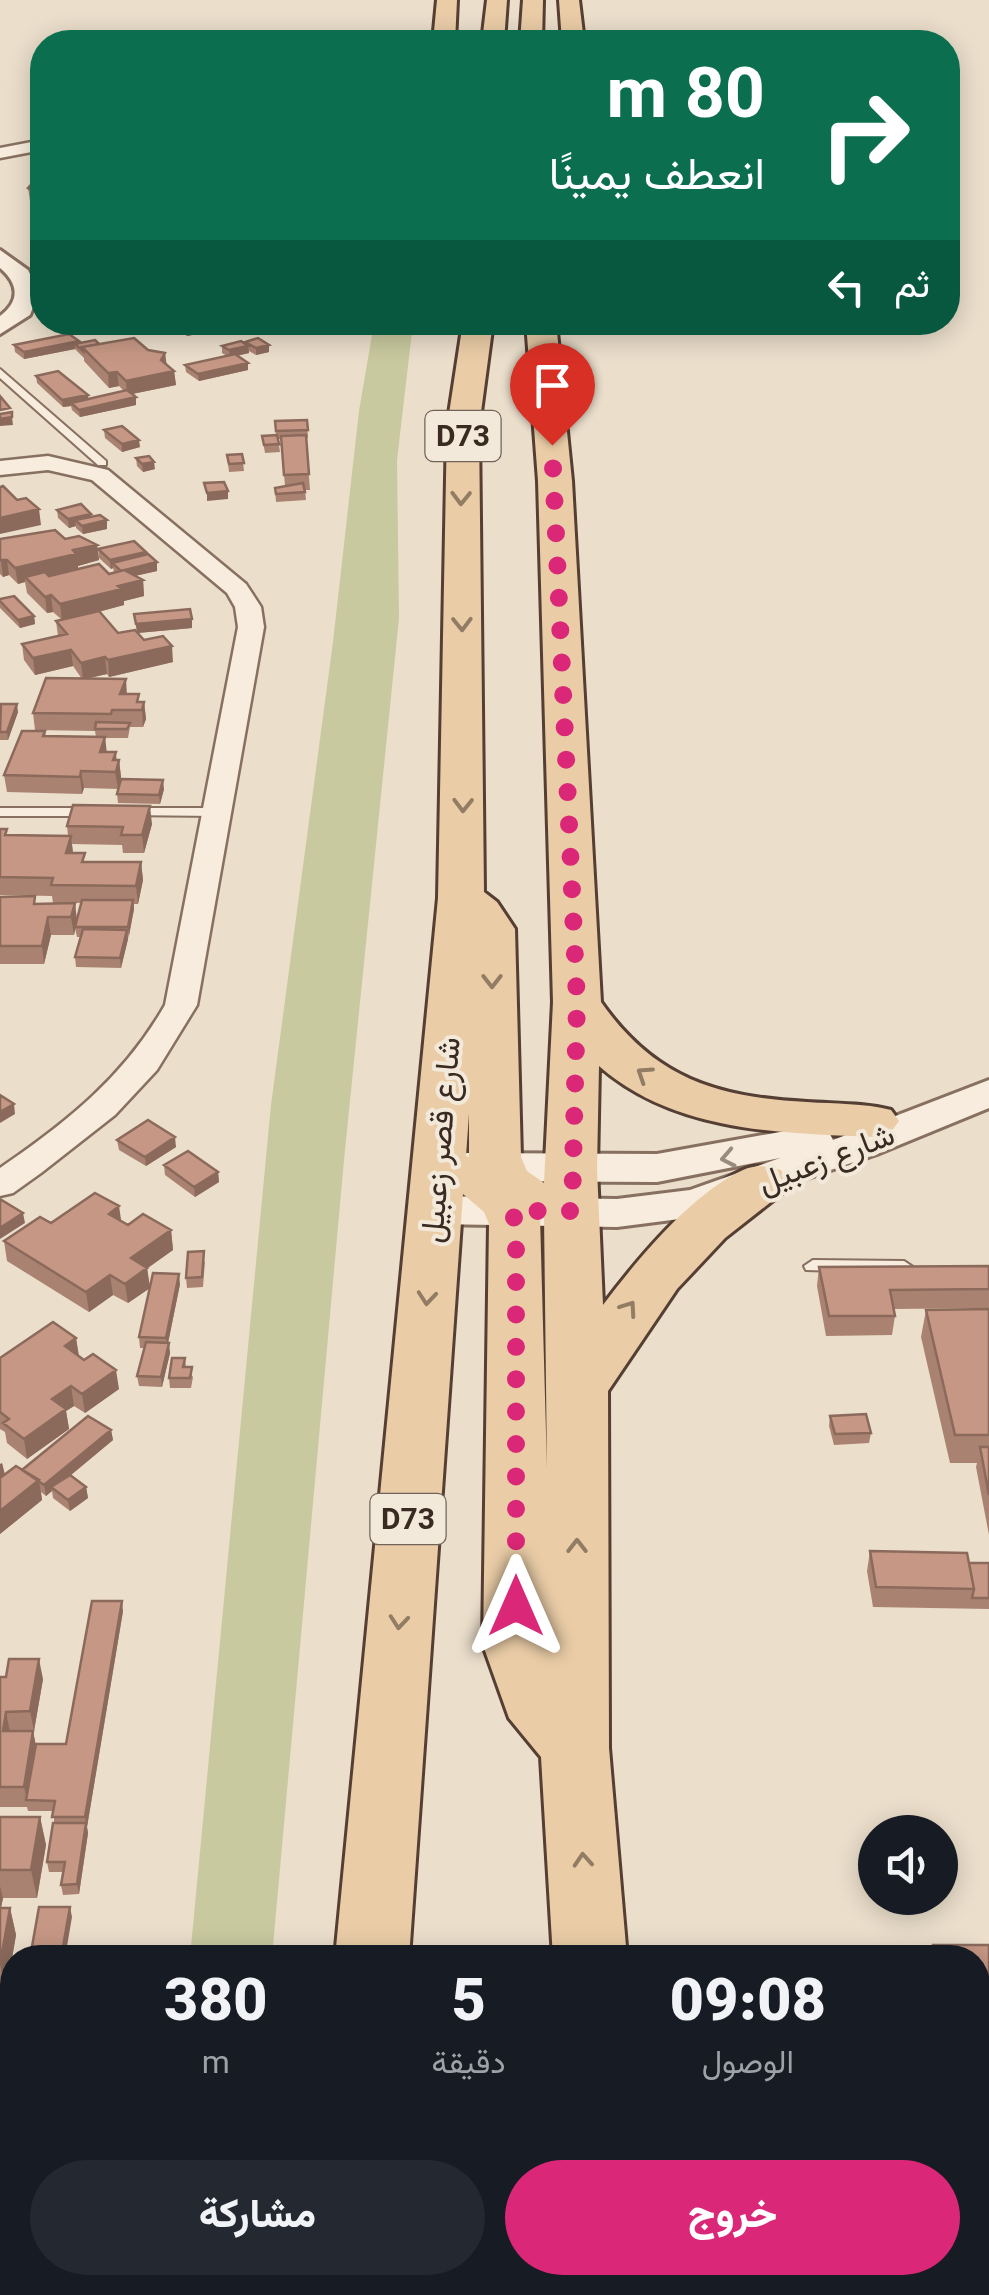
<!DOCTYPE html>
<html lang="ar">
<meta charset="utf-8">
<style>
:root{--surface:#171b24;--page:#242831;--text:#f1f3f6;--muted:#9ea1a6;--accent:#db2777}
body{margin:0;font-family:Georgia,Vazirmatn,serif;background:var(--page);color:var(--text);direction:rtl;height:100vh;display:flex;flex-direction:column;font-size:38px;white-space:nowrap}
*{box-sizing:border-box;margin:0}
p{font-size:32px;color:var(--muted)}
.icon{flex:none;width:55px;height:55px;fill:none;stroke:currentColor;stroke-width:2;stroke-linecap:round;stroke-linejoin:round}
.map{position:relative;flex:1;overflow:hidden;direction:ltr}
.sheet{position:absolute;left:0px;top:1945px;width:990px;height:350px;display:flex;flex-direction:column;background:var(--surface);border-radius:40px 40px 0 0;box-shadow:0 5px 25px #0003;direction:rtl}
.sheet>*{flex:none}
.banner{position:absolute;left:30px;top:30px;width:930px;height:305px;border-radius:40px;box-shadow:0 5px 25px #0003;direction:rtl;background:#0b6e4f;color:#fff;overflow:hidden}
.buttons{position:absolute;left:858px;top:1815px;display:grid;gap:20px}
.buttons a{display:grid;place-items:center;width:100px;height:100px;border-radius:50%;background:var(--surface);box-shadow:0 5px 25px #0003;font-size:50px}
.pin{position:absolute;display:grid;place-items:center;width:85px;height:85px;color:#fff;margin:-102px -42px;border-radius:50% 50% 50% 0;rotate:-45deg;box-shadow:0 0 10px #0007}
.pin .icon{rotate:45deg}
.me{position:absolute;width:110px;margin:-55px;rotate:0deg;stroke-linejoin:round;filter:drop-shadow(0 0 8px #0008)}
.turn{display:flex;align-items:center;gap:35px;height:210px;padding:0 30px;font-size:45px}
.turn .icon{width:130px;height:130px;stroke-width:2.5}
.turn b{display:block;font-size:70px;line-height:85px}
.then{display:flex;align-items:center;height:95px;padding:0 30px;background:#0003;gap:20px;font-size:38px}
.eta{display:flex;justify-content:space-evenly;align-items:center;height:170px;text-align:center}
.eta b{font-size:60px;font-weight:800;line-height:70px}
.action{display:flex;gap:20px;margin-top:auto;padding:20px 30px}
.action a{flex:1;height:115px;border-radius:60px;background:var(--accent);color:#fff;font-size:40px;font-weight:800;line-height:115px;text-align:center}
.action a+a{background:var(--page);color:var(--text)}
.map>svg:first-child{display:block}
</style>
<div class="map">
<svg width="989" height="2295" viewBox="0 0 989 2295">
<rect width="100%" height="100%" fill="#ebdecb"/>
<!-- green -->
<path fill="#c9c99f" d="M374 323H413L397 460 399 618 344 1160 272 1957H190L271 1105 333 642 359 411Z"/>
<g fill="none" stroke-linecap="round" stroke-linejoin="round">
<!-- service casing -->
<g stroke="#877060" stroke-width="4">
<path id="service" d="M0 369 106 461V465H98L0 378Z
M0 808H91L98 812 91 816H0Z
M127 808H216L223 812 216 816 122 815 120 812Z
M813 1260 904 1261 913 1267 904 1273 806 1270 804 1266Z
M989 2084V2117L978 2122V2090Z
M978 2149 989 2156V2269L979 2265 978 2261Z
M833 2282H861L866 2295H838Z"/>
</g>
<!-- minor casing -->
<g stroke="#877060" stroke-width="5">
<path id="minor" d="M42 140V150L0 158V148Z
M48 456 108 470 246 584 261 607 264 627 197 1005 157 1070 115 1115 41 1173 13 1193 0 1196V1168C67 1122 124 1077 165 1005L238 627 235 607 227 593 92 480 48 470 0 475V461Z"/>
</g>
<!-- tertiary casing -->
<g stroke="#877060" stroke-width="6">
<path id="tertiary" d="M0 250 28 270 39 292 30 315 0 334V316C20 301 19 284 0 268Z
M989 1080V1108L877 1154 695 1217 617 1227 435 1224 419 1220 413 1210 419 1200 435 1196 617 1199 690 1190 780 1158 657 1182 467 1181 452 1177 446 1167 452 1157 467 1153 657 1154 813 1126 828 1130 833 1140Z"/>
</g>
<!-- secondary casing -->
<g stroke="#695143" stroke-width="4">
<path id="secondary" d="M236 2282H315L309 2295H231Z"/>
</g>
<!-- primary casing -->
<g stroke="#553f34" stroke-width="6">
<path id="primary" d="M437 0H457L455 42H433Z
M487 0H507L504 42H482Z
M523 0H543L542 42H520Z
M559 0H579L584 42H562Z
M463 322H493L479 427 484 892 497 902 515 929 521 1157 527 1171 544 1183 553 1002 538 481 526 322H556L572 481 601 1002C655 1079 717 1097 807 1102 835 1104 864 1103 891 1110L899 1121 891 1132 873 1137C779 1133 674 1132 599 1066L597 1169 603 1305C637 1260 691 1194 743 1170 756 1164 768 1166 781 1170L789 1182 781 1194 725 1238 677 1289 608 1391 609 1748 627 1958H553L541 1757 509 1718 483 1645 489 1224 484 1212 463 1194 409 1958H335L438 898 447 427ZM469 1114V1157L466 1156ZM544 1215 547 1469 540 1217Z
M309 2282H393L392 2295H308Z
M569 2282H653L654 2295H570Z"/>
</g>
<!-- service -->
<use href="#service" fill="#f7ecdd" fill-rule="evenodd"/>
<!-- minor -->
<use href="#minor" fill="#f7ecdd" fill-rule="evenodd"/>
<!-- tertiary -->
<use href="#tertiary" fill="#f7ecdd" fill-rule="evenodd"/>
<!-- secondary -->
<use href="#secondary" fill="#f7ecdd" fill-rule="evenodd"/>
<!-- primary -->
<use href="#primary" fill="#eacda7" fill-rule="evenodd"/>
</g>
<!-- wall -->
<path fill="#aa8272" d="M42 178V207L30 201 28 188Z
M176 322H258L187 336 177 329Z
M79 341V343L165 353 166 365 174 371 176 385 132 394 136 405 80 417 72 410 71 406 63 407 37 383 36 376 88 399 124 391 119 386 109 388 84 361V358L75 349 24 359 15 352 14 345Z
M245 342 269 345V352L256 355 249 351V353L237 356 248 370 199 381 186 372 185 365 227 356 222 353V346L245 344Z
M307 420 308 438H306L310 490H305L306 500 276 502 275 488 285 486 281 439H278L280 452 265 453 262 436H276L275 421Z
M104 430 140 447 122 452 105 438Z
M242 454 244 471 229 472 227 455Z
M136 458 155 469 143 472 137 466Z
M57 510 91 517 107 529 83 534 76 528V526L69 528 58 518Z
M0 539H65L97 545 99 560 78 566V569L109 574 114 572 113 568 111 569 99 558 98 549 146 555 157 571 135 576 143 580 144 596 124 601V605L99 612 118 633 137 632 134 614 192 628 138 633 144 640 173 662 109 677 107 674 86 679 127 694 139 702H144L146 719 143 727H130L128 738H105L106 752 116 760H119L121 777 118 789 84 788 82 794 7 792 4 775 45 731 46 736 96 737 95 731 35 730 33 713 82 679 73 666 35 675 24 660 22 644 58 636 56 621 61 619 53 612 47 613 27 593 25 582 18 584 9 575 3 577 0 574Z
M0 599 34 616 35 624 20 628 0 608Z
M0 707 18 712 8 740H0Z
M164 789 160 804 118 803 117 794Z
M152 824 144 853H123L122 845 72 844 73 853 86 862H141L143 880 138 904H134V909L128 939 121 968 76 967 75 957 81 937H77L75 928 74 935H51L44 964H0V897L36 904 75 903 77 921 81 903H53L52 896 0 895V829L8 835 68 836 67 826Z
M117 1140 176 1147 146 1166 119 1150Z
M164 1165 218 1172 219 1182 195 1197 165 1175Z
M121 1221 128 1225 171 1230 173 1250 147 1268 150 1287 180 1284 168 1343 170 1353 162 1387 139 1386 137 1376 144 1348H140L139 1337 150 1288 128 1303 113 1295 89 1312 7 1261 4 1241 51 1223Z
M205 1261 203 1287 187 1288 186 1278Z
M989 1266V1308L894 1309 895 1316 892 1335 826 1336 817 1286 819 1267Z
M989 1309V1535L976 1467 977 1463H950L921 1337 926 1310Z
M76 1338 79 1356 119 1389 85 1413 74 1406 66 1411 69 1429 27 1459 7 1443 5 1432 0 1429V1358Z
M185 1358 186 1367 193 1377 191 1388H170L169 1378Z
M830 1416 871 1433 869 1443 834 1445 829 1426Z
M111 1430 113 1440 71 1475 86 1487 88 1498 70 1511 53 1498 52 1491 46 1496 41 1492 42 1500 0 1534 2 1463 5 1474 22 1470Z
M870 1551 969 1563H989V1609L873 1607 867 1571Z
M123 1611 87 1827 88 1833 79 1894 63 1895 61 1885 63 1872H49L47 1862 54 1823V1811H28L27 1807H0V1677L43 1679 34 1731H30H33L36 1747 66 1744Z
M0 1817H40L46 1845 37 1898H3L1 1908H10L16 1935 6 1993H0Z
M933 1945H989V2061H978V1958H930Z
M12 2065V2117H8L5 2107Z
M0 2156H12V2227H0Z
M885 2282H958L960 2295H886Z"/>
<!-- shaded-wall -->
<path fill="#8b6a5c" d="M186 322H258L187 336Z
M79 341 80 348 75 344V349L24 359V352Z
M269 345V352L256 355V348Z
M248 346 249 353 230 357 229 350Z
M165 353 167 367 174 371 176 385 127 395 126 381 161 360Z
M248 363V370L199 381 198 374Z
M117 372 119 386 109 388 108 373Z
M88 395 89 402 71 403V406L63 407 62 400Z
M136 397V405L80 417 79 410Z
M12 417 13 425 0 426V419Z
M139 440 140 447 122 452V444Z
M154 462 155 469 143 472 142 464Z
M228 491V499L207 501V493Z
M39 509 41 525 0 534V518Z
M91 514 92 522 75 520 76 526 69 528 68 519Z
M107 520V529L83 534 82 526Z
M97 545 99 560 78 566V570L29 581 25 577V582L18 584 15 568Z
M146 552V560L112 563 113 568 111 569 110 560Z
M7 560 9 575 3 577 1 561Z
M157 562V571L121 579V571Z
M143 580 144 596 124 601V605L62 621 60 604Z
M51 595 53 612 47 613 45 597Z
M34 616 35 624 20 628 18 620Z
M192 619V628L137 633 136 624Z
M172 646 173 662 109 677 108 660Z
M71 650 73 666 35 675 33 658Z
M105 657 107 674 83 679 81 663Z
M126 679 127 696 122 711 120 694Z
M144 702 146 719 143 727 142 710Z
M17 704 18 712 8 740 7 732Z
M105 737 107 754 100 752Z
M116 752 117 767 119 760 121 777 118 789 113 760Z
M81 771 84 788 82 794 80 777Z
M163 780 164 789 160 804 159 795Z
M150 806 152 824 144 853 142 835Z
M71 836 73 854 66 853Z
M141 862 143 880 138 904 136 886Z
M133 900 134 909 129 936 128 927Z
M75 903 77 922 74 935 71 917Z
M48 917 51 935 44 964 42 946Z
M127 930 128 939 121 968 120 958Z
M14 1104 15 1114 0 1123V1112Z
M175 1137 176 1147 146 1166 145 1157Z
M218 1172 219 1182 195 1197 194 1187Z
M119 1206 122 1226 109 1214Z
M23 1213 25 1223 0 1239V1228Z
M171 1230 173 1250 134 1278 131 1258Z
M147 1268 150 1288 128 1303 125 1284Z
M179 1274 180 1284 167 1348 166 1338Z
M110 1275 113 1295 89 1312 86 1292Z
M76 1338 79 1358 65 1346Z
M169 1343 170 1353 162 1387 161 1377Z
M116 1370 119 1389 85 1413 82 1394Z
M71 1386 74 1406 66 1411 69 1429 27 1459 24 1439 52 1399Z
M111 1430 113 1440 54 1489 51 1487 52 1491 46 1496 44 1485Z
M2 1463 6 1482 0 1487V1464Z
M39 1480 42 1500 0 1534V1511Z
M86 1487 88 1498 70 1511 68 1500Z
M122 1601 123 1611 87 1827 88 1833 79 1894 77 1884 86 1824 85 1817Z
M39 1659 43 1679 34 1731 30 1711Z
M6 1712 10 1732 3 1731Z
M33 1731 37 1751 27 1800 24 1787Z
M40 1817 46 1845 37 1898 31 1870Z
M0 1886 3 1898 0 1912Z
M70 1907 72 1917 65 1958H61Z
M10 1908 16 1935 6 1993 0 1964Z
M0 2019 4 2034 0 2055Z"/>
<!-- building -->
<path fill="#c69784" stroke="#8b6a5c" stroke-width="2.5" d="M42 178V195L28 188 35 180Z
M69 334 79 341 24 352 14 345Z
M134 338 148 350 165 353 161 360 174 371 126 381 117 372 108 373 82 347Z
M258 338 269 345 256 348 245 342Z
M95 340 99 344 82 347 83 351 75 344Z
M241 341 248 346 229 350 222 346Z
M235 354 248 363 198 374 185 365Z
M58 371 88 395 62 400 36 376Z
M127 390 136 397 79 410 71 403Z
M0 396 10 408 0 410Z
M12 412V417L0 419V414Z
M307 420 308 430 276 431 275 421Z
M122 426 139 440 122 444 104 430Z
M277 435 279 444 264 445 262 436Z
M306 435 309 474 284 475 281 436Z
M242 454 244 463 229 464 227 455Z
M149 456 154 462 142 464 136 458Z
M224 482 228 491 207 493 204 483Z
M303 483 305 492 276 494 275 488Z
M3 486 17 500 26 498 39 509 0 518V487Z
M81 504 91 514 68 519 57 510Z
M100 515 107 520 82 526 75 520Z
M55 530 65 539 79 536 97 545 73 550 76 554 15 568 7 560H0V539Z
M134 541 146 552 110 560 98 549Z
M148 554 157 562 121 571 112 563Z
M99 564 109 574 124 570 143 580 118 586 122 589 60 604 51 595 45 597 25 577 45 572 49 576Z
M14 596 34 616 18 620 0 601V599Z
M190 609 192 619 136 624 134 614Z
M99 611 118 633 135 630 144 640 163 636 172 646 108 660 105 657 81 663 71 650 33 658 22 644 67 634 56 621Z
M46 678 126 679 120 694H139L137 702H144L142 710H112L111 714 33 713Z
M1 704H17L7 732H0Z
M96 722 130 723 127 729H95Z
M22 731H45L43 736 105 737 100 752H116L113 760H119L116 772 81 771 80 777 4 775Z
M121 779 163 780 159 795 117 794Z
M73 805 150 806 142 835H121L123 827 67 826Z
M0 829H7L5 835 71 836 66 853H85L82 862H141L136 886 51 885 53 878 0 877Z
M35 896 34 904 75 903 71 917H48L42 946H0V897Z
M82 900H133L128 927H75Z
M83 929 127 930 120 958 75 957Z
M0 1095 14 1104 0 1112Z
M148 1120 175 1137 145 1157 117 1140Z
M188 1151 218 1172 194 1187 164 1165Z
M95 1193 119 1206 109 1214 128 1225 143 1214 171 1230 131 1258 147 1268 125 1284 110 1275 86 1292 4 1241 40 1217 51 1223Z
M0 1199 23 1213 0 1228Z
M204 1251 202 1277 186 1278 188 1252Z
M989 1266V1289L890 1290 895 1316H829L819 1267Z
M153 1273 179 1274 166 1338 139 1337Z
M989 1309V1435H955L926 1310Z
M53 1322 76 1338 65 1346 84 1360 93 1354 116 1370 82 1394 71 1386 52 1399 66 1409 24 1439 3 1423 9 1419 0 1412V1358Z
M146 1342 169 1343 161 1377 137 1376Z
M172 1358H185L183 1367H192L190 1378H169Z
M866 1414 871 1433 835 1434 830 1416Z
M88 1416 111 1430 44 1485 22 1470Z
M980 1447H989V1495Z
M16 1466 39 1480 0 1511V1478Z
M70 1475 86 1487 68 1500 51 1487Z
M870 1551 967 1553 974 1589 876 1587Z
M969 1563H989V1598H972L974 1589Z
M92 1601H122L85 1817H52L55 1801 26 1800 36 1744H66Z
M9 1659H39L30 1711 6 1712 3 1731H33L24 1787H0V1677H6Z
M0 1817H40L31 1870H0Z
M53 1823H86L77 1884 61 1885 65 1862H47Z
M39 1907H70L61 1958H30Z
M0 1908H10L0 1964Z
M933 1945H989V2034H978V1958H934Z
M12 2065V2107H5Z
M0 2156H12V2217H0Z
M891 2282H958L960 2295H893Z"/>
<!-- one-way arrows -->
<defs><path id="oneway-chevron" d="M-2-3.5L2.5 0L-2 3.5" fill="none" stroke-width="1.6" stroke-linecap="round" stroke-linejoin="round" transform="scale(2.5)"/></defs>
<g stroke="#927c64">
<use href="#oneway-chevron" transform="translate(461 498) rotate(91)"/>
<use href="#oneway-chevron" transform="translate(462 624) rotate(89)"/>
<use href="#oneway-chevron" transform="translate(463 805) rotate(91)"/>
<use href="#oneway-chevron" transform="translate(492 981) rotate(90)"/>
<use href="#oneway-chevron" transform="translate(644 1074) rotate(-147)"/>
<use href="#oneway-chevron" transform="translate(427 1298) rotate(95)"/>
<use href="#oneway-chevron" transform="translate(629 1308) rotate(-55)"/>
<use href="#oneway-chevron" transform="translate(577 1546) rotate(-90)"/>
<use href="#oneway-chevron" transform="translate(399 1622) rotate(95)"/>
<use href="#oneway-chevron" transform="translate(583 1860) rotate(-94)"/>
</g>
<use stroke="#988b80" href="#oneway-chevron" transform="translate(728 1158) rotate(169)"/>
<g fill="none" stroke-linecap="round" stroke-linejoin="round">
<!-- route -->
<path stroke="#db2777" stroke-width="18" stroke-dasharray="0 32.4" d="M516 1606V1224L512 1211H572L577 1002 552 445"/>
</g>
<g text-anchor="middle" stroke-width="8" stroke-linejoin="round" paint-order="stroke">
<!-- shield labels -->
<g fill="#f3e9da" stroke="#716359" stroke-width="2.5">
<rect x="425.5" y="411" width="75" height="50" rx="8"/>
<rect x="370.5" y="1494" width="75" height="50" rx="8"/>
</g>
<g font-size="30" font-weight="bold" fill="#392a22">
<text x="463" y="446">D73</text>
<text x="408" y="1529">D73</text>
</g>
<!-- street labels -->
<g font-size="32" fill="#392a22" stroke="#f3e9da">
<text transform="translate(440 1140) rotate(-85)" y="11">شارع قصر زعبيل</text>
<text transform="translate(826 1158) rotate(-21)" y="11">شارع زعبيل</text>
</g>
</g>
</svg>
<div class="buttons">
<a><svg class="icon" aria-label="sound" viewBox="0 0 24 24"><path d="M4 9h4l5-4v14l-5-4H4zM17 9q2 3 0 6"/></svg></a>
</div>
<div class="pin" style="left:552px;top:445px;background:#d93025"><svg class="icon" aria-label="arrive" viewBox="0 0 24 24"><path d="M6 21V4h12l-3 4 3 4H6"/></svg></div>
<svg class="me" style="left:516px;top:1606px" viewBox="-20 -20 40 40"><path d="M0-17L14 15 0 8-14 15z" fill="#db2777" stroke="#fff" stroke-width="4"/></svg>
<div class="banner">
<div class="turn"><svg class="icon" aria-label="right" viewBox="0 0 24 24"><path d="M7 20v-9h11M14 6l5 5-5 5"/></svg><div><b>80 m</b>انعطف يمينًا</div></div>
<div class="then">ثم<svg class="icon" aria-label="left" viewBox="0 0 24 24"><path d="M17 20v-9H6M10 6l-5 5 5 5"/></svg></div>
</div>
<section class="sheet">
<div class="eta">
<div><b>09:08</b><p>الوصول</p></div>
<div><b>5</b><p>دقيقة</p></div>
<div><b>380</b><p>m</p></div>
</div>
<div class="action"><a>خروج</a><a>مشاركة</a></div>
</section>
</div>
